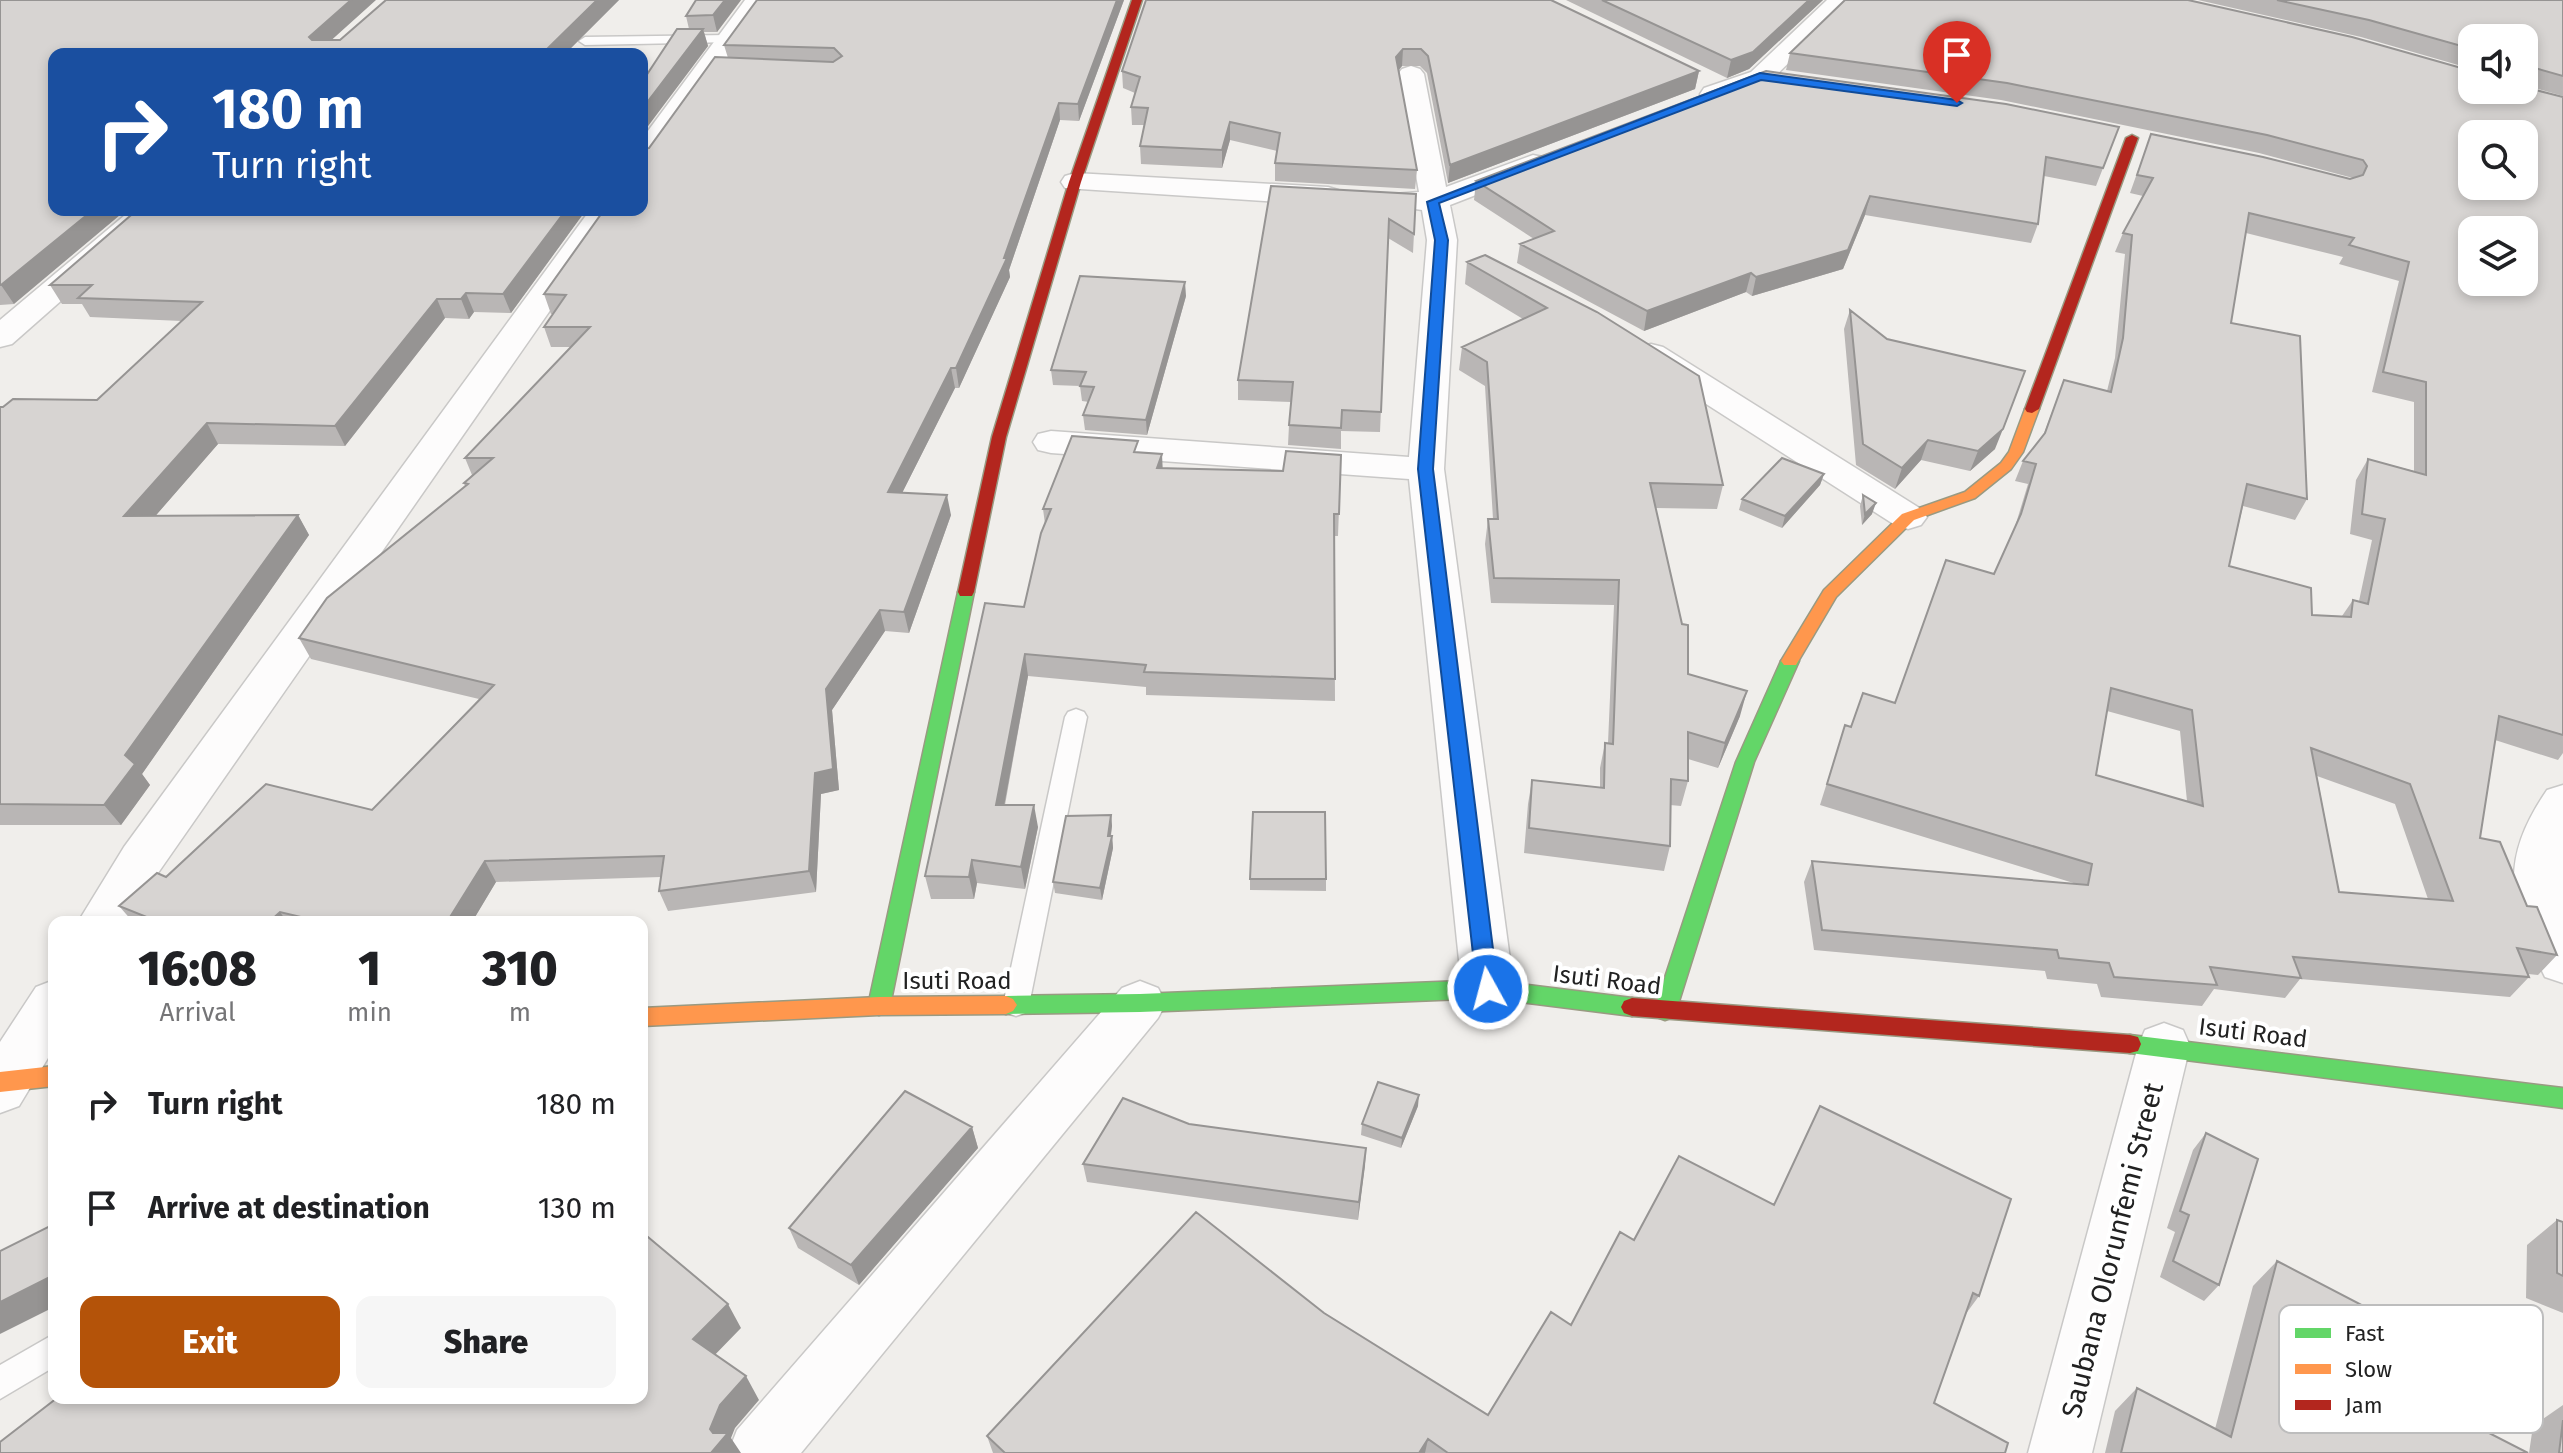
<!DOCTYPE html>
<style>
:root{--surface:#fff;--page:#f6f6f6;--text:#202124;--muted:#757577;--accent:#b45309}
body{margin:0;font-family:"Fira Sans",sans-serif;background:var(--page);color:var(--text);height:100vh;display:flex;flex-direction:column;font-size:30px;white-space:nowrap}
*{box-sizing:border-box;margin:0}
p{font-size:26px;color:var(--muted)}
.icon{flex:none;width:44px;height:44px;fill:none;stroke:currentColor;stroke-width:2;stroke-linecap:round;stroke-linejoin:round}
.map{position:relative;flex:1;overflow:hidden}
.details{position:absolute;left:48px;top:916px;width:600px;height:488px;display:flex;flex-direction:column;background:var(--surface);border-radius:16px;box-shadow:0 4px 12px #0003}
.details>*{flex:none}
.banner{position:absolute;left:48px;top:48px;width:600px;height:168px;border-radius:16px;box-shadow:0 4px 12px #0003;background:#1a4fa0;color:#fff;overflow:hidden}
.buttons{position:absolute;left:2458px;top:24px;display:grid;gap:16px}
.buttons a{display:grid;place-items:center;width:80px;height:80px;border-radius:16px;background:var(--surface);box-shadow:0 4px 12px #0003;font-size:40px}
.pin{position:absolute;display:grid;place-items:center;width:68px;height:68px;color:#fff;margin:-82px -34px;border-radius:50% 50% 50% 0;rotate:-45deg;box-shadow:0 0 8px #0007}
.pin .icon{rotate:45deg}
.me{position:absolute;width:88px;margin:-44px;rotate:353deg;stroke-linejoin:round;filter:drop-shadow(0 0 6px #0008)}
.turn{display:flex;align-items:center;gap:28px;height:168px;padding:0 32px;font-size:36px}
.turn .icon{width:104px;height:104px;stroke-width:2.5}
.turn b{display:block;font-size:56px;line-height:68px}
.eta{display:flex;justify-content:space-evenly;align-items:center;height:136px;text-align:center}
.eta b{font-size:48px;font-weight:800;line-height:56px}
.cta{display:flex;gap:16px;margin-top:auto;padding:16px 32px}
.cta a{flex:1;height:92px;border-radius:16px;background:var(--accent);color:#fff;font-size:32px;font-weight:800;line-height:92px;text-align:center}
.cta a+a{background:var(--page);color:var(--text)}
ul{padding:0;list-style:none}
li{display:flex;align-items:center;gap:24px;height:104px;padding:0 32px}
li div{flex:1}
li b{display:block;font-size:30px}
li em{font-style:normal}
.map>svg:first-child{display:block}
</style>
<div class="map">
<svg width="2563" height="1453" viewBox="0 0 2563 1453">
<rect width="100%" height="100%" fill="#f0eeeb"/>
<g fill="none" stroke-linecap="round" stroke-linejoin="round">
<!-- lane casing -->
<g stroke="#c9c8c7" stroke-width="3">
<path id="lane" d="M728 35 732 36V42L585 45 579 41 585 37Z
M1076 709 1084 712 1087 717 1029 1005 1025 1013 1016 1016 1007 1013 1003 1005 1065 717 1068 712Z
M54 1334V1367L0 1399V1365Z"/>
</g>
<!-- street casing -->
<g stroke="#c9c8c7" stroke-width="3">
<path id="street" d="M745 0H769L652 164 642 166V139Z
M1827 0H1853L1769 82 1722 100H1704L1700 94 1704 88 1751 72Z
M1411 66 1420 69 1424 74 1446 187 1533 155 1543 157 1547 163 1543 169 1450 205 1457 240 1444 469 1514 989 1506 1004 1488 1010 1470 1004 1462 989 1409 479 1051 453 1038 450 1033 442 1038 434 1051 431 1409 457 1427 240 1422 210 1394 206 1389 200 1394 194 1419 192 1398 74 1402 69Z
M1075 173 1328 187 1338 190 1343 196 1338 202 1328 205 1065 188 1061 182 1065 176Z
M131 210H164L12 344 0 347V320Z
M590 210H620L158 873 129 922H78L124 847Z
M1651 344 1663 347 1921 509 1927 517 1921 525 1908 529 1895 525 1639 361 1634 354 1639 347Z
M2563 785V983L2545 977C2508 903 2499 861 2547 790Z
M54 980V1048L19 1106 0 1113V1042L36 987Z
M1140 981 1158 988 1166 1003 1158 1018 801 1453H728L737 1430 1122 988Z
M2164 1023 2183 1030 2190 1046 2092 1453H2028L2138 1046 2145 1030Z"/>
</g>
<!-- fast casing -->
<g stroke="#999a82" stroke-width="3">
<path id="fast" d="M966 587 974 592 890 1006 886 1012 879 1015 872 1012 868 1006 958 592Z
M1790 655 1799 661 1754 762 1676 1011 1673 1017 1665 1020 1657 1017 1654 1011 1736 762 1781 661Z
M1488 980 1632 998 1640 1001 1643 1007 1640 1013 1632 1016 1488 998 1140 1012 1006 1014 999 1011 995 1005 999 999 1006 996 1140 994Z
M2130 1035 2563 1088V1108L2130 1053 2122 1051 2119 1044 2122 1037Z"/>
</g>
<!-- slow casing -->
<g stroke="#999a82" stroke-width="3">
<path id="slow" d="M2032 405 2039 409 2023 452 2011 469 1975 498 1914 520 1836 597 1796 665H1784L1781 661 1824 590 1902 514 1965 492 2001 463 2009 452 2025 409Z
M1006 996 1013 999 1017 1005 1013 1011 1006 1014 879 1015 642 1026V1008L879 997Z
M54 1066V1086L0 1092V1072Z"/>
</g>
<!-- jam casing -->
<g stroke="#999a82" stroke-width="3">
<path id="jam" d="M1132 0H1142L1081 182 1006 437 974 592 972 596H960L958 592 992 437 1069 182Z
M2132 135 2138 138 2039 409 2032 413 2027 412 2025 409 2126 138Z
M1632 998 2130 1035 2138 1037 2141 1044 2138 1051 2130 1053 1632 1016 1624 1013 1621 1007 1624 1001Z"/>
</g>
<!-- lane -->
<use href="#lane" fill="#fdfcfc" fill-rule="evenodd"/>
<!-- street -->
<use href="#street" fill="#fdfcfc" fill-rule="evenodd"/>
<!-- fast -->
<use href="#fast" fill="#63d668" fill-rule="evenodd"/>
<!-- slow -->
<use href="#slow" fill="#ff974d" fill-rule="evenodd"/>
<!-- jam -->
<use href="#jam" fill="#b3261e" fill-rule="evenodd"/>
</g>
<!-- wall -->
<path fill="#b9b6b5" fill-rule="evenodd" d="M0 0 332 40H340L386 0H619L565 54H54L14 304 0 305Z
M741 0 717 32H704L708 46 642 134V82L689 29 686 16Z
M757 0H1124L1079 121 1060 120 1009 270 1010 277 959 388H955L902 493 951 515 909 633 885 631 832 710 839 790 821 794 816 892 668 911 659 891 661 877 496 882 472 922H133L119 906 166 877 372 810 479 699 311 659 299 638 465 486 464 483 472 475 465 458 572 347H551L544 327 553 314H551L544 294 649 148 728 58 724 45Z
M1146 0 1699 71 1695 89 1448 183 1427 73 1420 66H1402L1398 70 1417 170 1415 189 1275 181V163L1277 151 1230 140 1222 168 1141 164 1140 146 1144 125H1132L1131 107 1135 93 1123 88 1122 71Z
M1566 0H1823L1749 69 1727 78Z
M2198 0H2563V96L2524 85V38H2472V69L2361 37Z
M1790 53 2472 90 2563 97V753L2558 760 2495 740 2480 838 2527 906 2557 955 2538 975 2528 974 2529 977 2510 997 2300 979 2285 998 2214 989 2202 1006 2101 997 2097 984 2047 979 2045 971 1814 950 1804 882 1812 861 2080 885 1820 805 1845 725 1851 727 1895 703 1994 574 2014 530 2028 484 2015 481 2023 461 2043 436 2064 380 2107 391 2115 358 2125 254 2115 252 2123 233 2143 196 2130 193 2151 134 2350 179 2353 178 2259 153 2001 100 1786 70ZM2246 233 2343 257 2339 264 2399 281 2372 392 2414 402V471L2368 459 2356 480 2350 534 2372 540 2359 601 2353 600 2342 616 2312 615 2229 566 2243 506 2295 520 2307 499 2231 323ZM2107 711 2180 731 2187 801 2096 775ZM2317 776 2395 804 2428 899 2339 892Z
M2119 127 2096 186 2044 176 2038 224 2031 243 1865 215 1843 269 1752 296 1746 292 1644 331 1517 263 1520 244 1534 239 1474 200 1476 181Z
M1271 186 1416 194 1413 253 1388 238 1380 432 1341 431V449L1288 445 1289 425 1291 402 1238 400V380Z
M137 210H586L511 313 474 312 469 319 445 318 345 446 218 444 156 515H298L309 535 142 774 150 785 121 825H0V407L97 400 182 321 90 317 82 304H62L50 285Z
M1467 262 1597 312 1723 485 1717 509 1656 508 1688 674 1740 716 1718 768 1688 759V781L1681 806 1670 805V846L1664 871 1524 853 1528 804 1532 780 1600 788V768L1605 743H1608L1614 605 1491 603 1485 544 1488 519H1493L1485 386 1459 370 1462 347 1523 319 1465 284Z
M1186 296 1147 435 1085 430 1083 415 1089 402 1082 401 1080 386 1053 385 1051 370Z
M1850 310 1995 449 1970 471 1921 460 1895 489 1856 465 1844 329Z
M1138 452 1163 469 1283 471 1341 455 1338 536H1334L1335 701 1146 695V687L1028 676 1005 805 1038 827 1025 889 977 883 974 899H931L925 876 1024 607 1045 524 1043 509Z
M1824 474 1820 485 1782 528 1739 510 1742 499Z
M1863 495 1872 514 1862 525 1860 506Z
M1111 815 1112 826 1111 836H1112L1113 848 1102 900 1055 893 1053 882Z
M1250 879H1326V891L1250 890Z
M1418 1106 1401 1148 1361 1135 1362 1124Z
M1189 1124 1366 1148 1358 1220 1087 1182 1083 1164Z
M972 1127 978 1148 859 1285 798 1248 789 1228Z
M2206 1133 2219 1285 2204 1301 2160 1277 2175 1232 2167 1228 2193 1150Z
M1774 1205 1979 1296 1965 1315 1934 1403 2005 1453H993L987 1436 1324 1313 1488 1415 1571 1325 1634 1240Z
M2557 1220 2563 1222V1313L2526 1298 2527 1245Z
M2277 1261 2366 1370 2528 1453H2105L2115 1411 2137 1388 2215 1429 2253 1286Z
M2563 1405V1453H2529L2533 1426Z"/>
<!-- shaded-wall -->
<path fill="#969493" d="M351 0H376L316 54 309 37Z
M597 0H619L565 54H542Z
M725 0H741L717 32 713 15Z
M1117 0H1124L1079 121 1078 104Z
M1809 0H1823L1749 69 1727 78 1731 60Z
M703 29 708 46 642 134V109Z
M1403 49 1402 66 1395 75 1396 57Z
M2535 68 2525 85H2524V69Z
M1699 71 1695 89 1448 183 1450 165Z
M1059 103 1060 120 1009 270 1010 277 959 388 956 368 1004 258Z
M1230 122V140L1222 168V150Z
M1870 196 1865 215 1843 269 1752 296 1756 277Z
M93 210H126L14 304 1 285Z
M566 210H586L511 313 503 294Z
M1751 273 1746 292 1644 331 1647 311Z
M1185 282 1186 296 1147 435 1146 420Z
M466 293 474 312 469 319 461 299Z
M437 299 445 318 345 446 335 426Z
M951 368 955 388 892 513 888 492Z
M207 423 218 444 138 536 124 516Z
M2003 429 1995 449 1970 471 1978 451Z
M1928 440 1921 460 1895 489 1902 468Z
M1162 454 1163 475 1157 468Z
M1824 474 1820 485 1782 528 1785 516Z
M947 495 951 515 909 633 904 612Z
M1876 503 1872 514 1862 525 1865 514Z
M298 515 309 535 142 774 150 785 121 825 104 805 125 755Z
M880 610 885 631 832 710 839 790 821 794 816 892 809 871 815 773 826 689Z
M1025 654 1028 676 1000 828 996 805Z
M1747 691 1740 716 1718 768 1725 743Z
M1034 805 1038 827 1025 889 1021 867Z
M1111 815 1112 826 1109 847 1108 836Z
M1112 836 1113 848 1102 900 1100 888Z
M972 860 977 883 974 899 969 877Z
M485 861 496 882 472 922H447Z
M280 912 287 922H269Z
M1419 1095 1418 1106 1401 1148 1402 1138Z
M972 1127 978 1148 859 1285 851 1265Z
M1366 1148 1365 1166 1358 1220 1359 1202Z
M54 1275V1307L0 1334V1302Z
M728 1304 741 1328 707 1363 693 1339Z
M746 1376 759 1400 735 1428 731 1438 741 1453H711L710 1429 720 1405Z
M1428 1439 1425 1453H1419Z"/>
<!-- building -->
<path fill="#d7d4d2" stroke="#969493" stroke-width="2" fill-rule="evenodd" d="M0 0H351L309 37 312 40H340L386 0H597L542 54H54V210H93L1 285H0Z
M696 0H725L713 15 686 16Z
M757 0H1117L1078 104 1059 103 1004 258H1007L956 368H951L888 492 947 495 904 612 880 610 826 689 833 769 815 773 809 871 659 891 664 856 485 861 447 922H322L280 912 269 922H159L119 906 157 873 166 877 266 784 372 810 494 685 299 638 327 598 468 484 464 483 493 458H465L590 327H544L566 295 544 294 604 210H642V149L649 148 715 57 833 62 842 56 834 48 724 45Z
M1146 0H1551L1699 71 1450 165 1428 56 1421 49H1403L1396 57 1417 170 1275 163 1280 133 1230 122 1222 150 1140 146 1148 108 1131 107 1140 77 1122 71Z
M1602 0H1809L1753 52 1731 60Z
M1845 0H2188L2352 37 2472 71V90H2524V87L2563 97V735L2499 716 2480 838 2500 842 2527 906 2537 907 2557 955 2517 948 2529 977 2293 957 2301 978 2210 967 2217 985 2114 977 2109 963 2059 958 2057 950 1822 930 1812 861 2088 885 2092 864 1827 784 1845 725 1851 727 1863 693 1895 703 1946 560 1994 574 2021 514 2036 464 2023 461 2045 433 2064 380 2111 392 2123 338 2132 235 2123 233 2153 178 2137 175 2151 134 2263 157 2350 179 2363 175 2367 166 2363 160 2267 135 2007 83 1790 53ZM2472 134H2524V186H2472ZM2249 213 2354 238 2349 245 2409 262 2383 372 2426 382V475L2368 459 2362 514 2385 519 2368 604 2353 600 2351 617 2312 615 2311 588 2229 566 2247 484 2307 499 2300 336 2231 323ZM2472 230H2524V282H2472ZM2111 688 2192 710 2203 806 2096 775ZM2311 748 2410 784 2453 901 2339 892Z
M2277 0H2563V76L2535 68 2524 69V38H2472V49L2369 20Z
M677 29H703L642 109V82Z
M1766 71 2006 104 2119 127 2103 168 2046 157 2038 224 1870 196 1848 250 1756 277 1751 273 1647 311 1520 244 1554 231 1476 181Z
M1271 186 1416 194 1414 234 1389 219 1381 412 1342 410 1341 428 1289 425 1293 382 1238 380Z
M137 210H566L503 294 466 293 461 299H437L335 426 207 423 124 516 298 515 125 755 135 764 104 805 0 804V407H3L13 399 97 400 202 302 78 298 92 285H50Z
M1485 255 1597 312 1699 376 1723 485 1650 483 1682 624 1688 625V674L1747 691 1725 743 1688 732V781L1671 779 1670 846 1529 828 1532 780 1604 788 1605 743 1613 744 1619 580 1494 578 1488 519H1498L1487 362 1462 347 1547 308 1467 262Z
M1080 276 1185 282 1146 420 1083 415 1094 387 1080 386 1086 372 1051 370Z
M1850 310 1887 339 2025 371 2003 429 1978 451 1928 440 1902 468 1863 444Z
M1072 436 1138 441 1134 452 1162 454 1157 468 1283 471 1286 451 1341 455 1339 514H1334L1335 679 1144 672 1146 665 1025 654 996 805H1034L1021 867 972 860 969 877 925 876 985 603 1024 607 1041 533 1051 509H1043Z
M1782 458 1824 474 1785 516 1742 499Z
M1863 495 1876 503 1865 514Z
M1253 812H1325L1326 879H1250Z
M1111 815 1108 836H1112L1100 888 1053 882 1066 816Z
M1378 1082 1419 1095 1402 1138 1362 1124Z
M905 1091 972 1127 851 1265 789 1228Z
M1123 1098 1189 1124 1366 1148 1359 1202 1083 1164Z
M1820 1106 2011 1199 1979 1296 1973 1293 1934 1403 2008 1443 2005 1453H1448L1428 1439 1419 1453H1005L987 1436 1196 1212 1324 1313 1488 1415 1551 1312 1571 1325 1620 1232 1634 1240 1679 1156 1774 1205Z
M2206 1133 2258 1159 2219 1285 2173 1261 2189 1215 2180 1211Z
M2557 1220 2563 1222V1276L2557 1273Z
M54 1224V1275L0 1302V1251Z
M642 1232 728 1304 693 1339 746 1376 720 1405 710 1429 713 1433H728L711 1453H0V1442L57 1398H642Z
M2277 1261 2379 1314 2366 1370 2528 1453H2121L2137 1388 2231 1437Z
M2563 1420V1453H2559Z"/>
<!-- route -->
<path fill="#1a73e8" stroke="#114b97" stroke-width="2" d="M1760 73 1957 100 1962 103 1957 106 1761 80 1439 203 1448 240 1433 469 1498 989 1495 995 1488 998 1480 995 1477 989 1418 469 1435 240 1427 202Z"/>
<g text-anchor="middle" stroke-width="8" stroke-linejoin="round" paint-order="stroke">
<!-- street labels -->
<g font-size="24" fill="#222" stroke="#fff">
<text transform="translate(1607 980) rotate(7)" y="8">Isuti Road</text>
<text x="957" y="989">Isuti Road</text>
<text transform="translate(2253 1033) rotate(7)" y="8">Isuti Road</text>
</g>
<!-- near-street labels -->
<g font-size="28" fill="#222" stroke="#fff">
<text transform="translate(2112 1250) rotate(-76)" y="10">Saubana Olorunfemi Street</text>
</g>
</g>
<!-- legend -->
<rect x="2279" y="1305" width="264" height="128" rx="12" fill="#fff" stroke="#bdbdbd" stroke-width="2"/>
<rect x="2295" y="1328" width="36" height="10" fill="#63d668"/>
<rect x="2295" y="1364" width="36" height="10" fill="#ff974d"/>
<rect x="2295" y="1400" width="36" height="10" fill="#b3261e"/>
<g font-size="22" fill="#222">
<text x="2345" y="1341">Fast</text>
<text x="2345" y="1377">Slow</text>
<text x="2345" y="1413">Jam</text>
</g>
</svg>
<div class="buttons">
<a><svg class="icon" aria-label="sound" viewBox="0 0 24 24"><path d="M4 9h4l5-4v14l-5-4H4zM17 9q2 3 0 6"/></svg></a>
<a><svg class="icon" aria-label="search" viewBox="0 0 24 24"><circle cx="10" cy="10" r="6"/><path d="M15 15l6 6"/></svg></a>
<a><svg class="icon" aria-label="layers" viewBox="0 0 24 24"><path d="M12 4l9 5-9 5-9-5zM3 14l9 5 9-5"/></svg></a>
</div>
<div class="pin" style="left:1957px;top:103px;background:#d93025"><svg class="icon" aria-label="arrive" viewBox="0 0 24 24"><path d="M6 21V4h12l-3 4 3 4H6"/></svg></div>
<svg class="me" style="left:1488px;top:989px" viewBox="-20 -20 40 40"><circle r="17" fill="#1a73e8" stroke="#fff" stroke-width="3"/><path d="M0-11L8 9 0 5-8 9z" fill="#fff"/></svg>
<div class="banner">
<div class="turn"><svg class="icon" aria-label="right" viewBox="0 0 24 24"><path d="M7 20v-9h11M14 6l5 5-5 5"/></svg><div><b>180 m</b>Turn right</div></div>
</div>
<section class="details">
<div class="eta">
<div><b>16:08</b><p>Arrival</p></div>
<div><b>1</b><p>min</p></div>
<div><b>310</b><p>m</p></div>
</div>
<ul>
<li><svg class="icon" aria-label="right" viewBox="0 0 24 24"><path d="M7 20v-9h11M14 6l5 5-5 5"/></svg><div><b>Turn right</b></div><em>180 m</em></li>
<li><svg class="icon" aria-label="arrive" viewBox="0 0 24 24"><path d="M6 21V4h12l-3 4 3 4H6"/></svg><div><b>Arrive at destination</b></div><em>130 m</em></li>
</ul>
<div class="cta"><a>Exit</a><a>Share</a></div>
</section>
</div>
